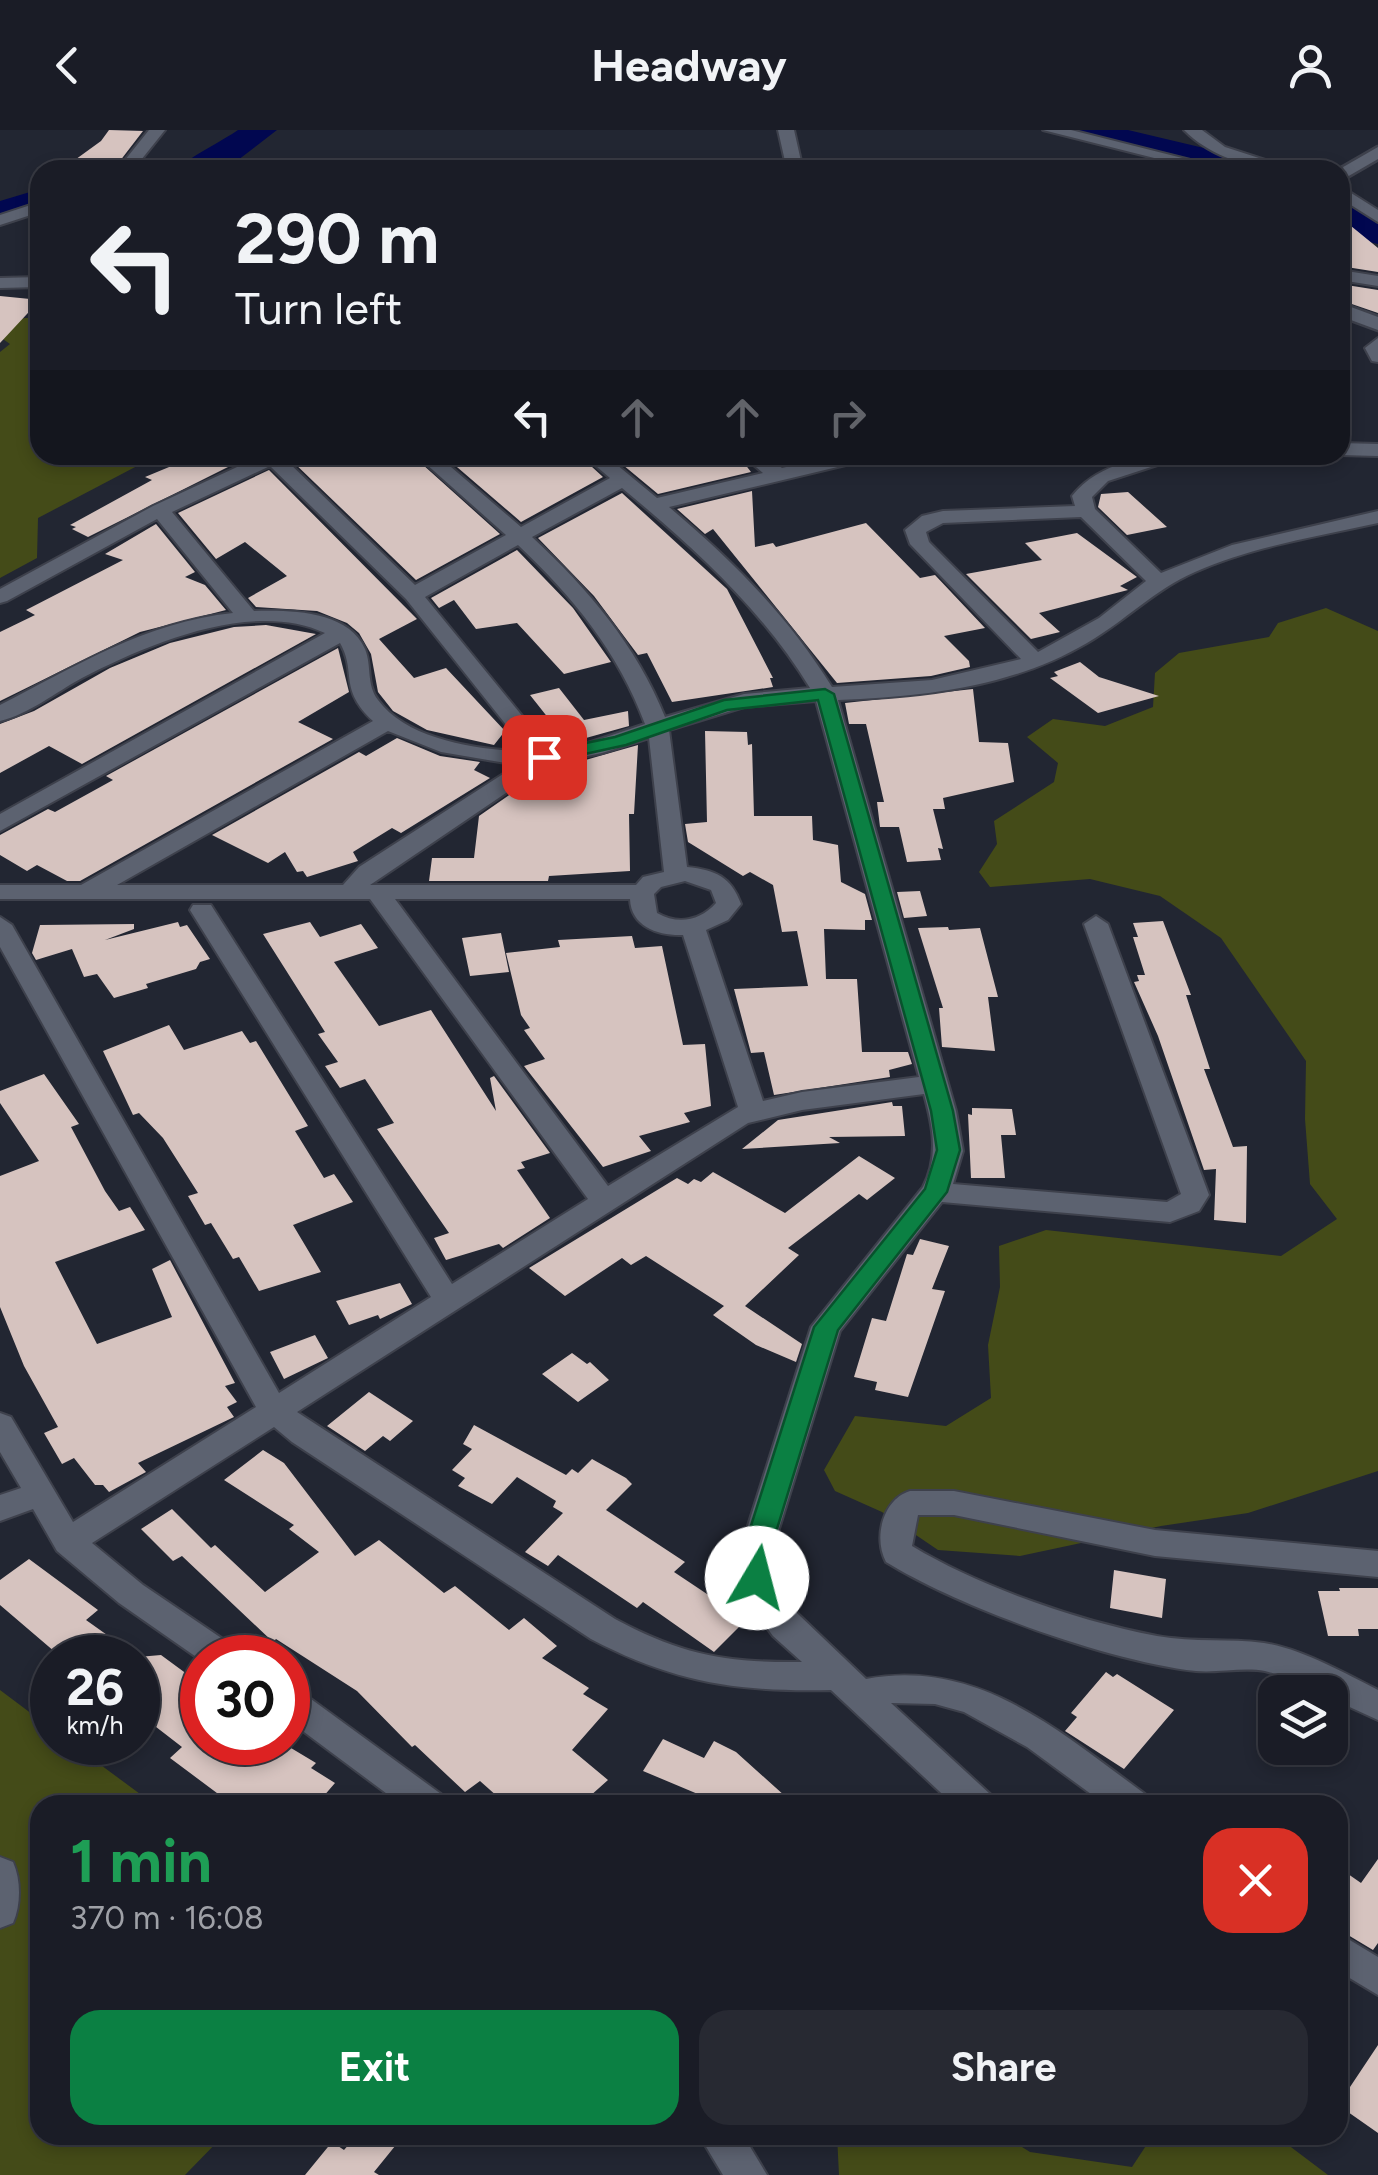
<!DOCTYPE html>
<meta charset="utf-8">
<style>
:root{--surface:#1a1c26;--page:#272932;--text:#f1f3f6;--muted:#9fa1a7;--line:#383a43;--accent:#0b8043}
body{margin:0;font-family:Figtree,sans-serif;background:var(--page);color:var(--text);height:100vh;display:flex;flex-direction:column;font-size:38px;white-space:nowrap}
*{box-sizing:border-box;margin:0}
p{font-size:32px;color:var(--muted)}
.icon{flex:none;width:55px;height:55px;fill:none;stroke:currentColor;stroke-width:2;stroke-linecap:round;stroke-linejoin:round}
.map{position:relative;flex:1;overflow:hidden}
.side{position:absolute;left:30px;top:1665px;width:1318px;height:350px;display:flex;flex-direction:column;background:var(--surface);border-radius:30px;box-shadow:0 5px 15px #0003,0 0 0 2px var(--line)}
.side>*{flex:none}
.guide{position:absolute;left:30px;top:30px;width:1320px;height:305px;border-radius:30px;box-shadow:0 5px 15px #0003,0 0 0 2px var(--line);background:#1a1c26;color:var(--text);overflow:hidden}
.controls{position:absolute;left:1258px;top:1545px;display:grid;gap:20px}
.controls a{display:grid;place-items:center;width:90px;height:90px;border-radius:20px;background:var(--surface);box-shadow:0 5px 15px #0003,0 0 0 2px var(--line);font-size:50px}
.speed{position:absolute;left:30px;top:1505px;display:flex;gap:20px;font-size:50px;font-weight:700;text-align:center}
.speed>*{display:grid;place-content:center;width:130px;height:130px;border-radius:50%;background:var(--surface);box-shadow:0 5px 15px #0003,0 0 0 2px var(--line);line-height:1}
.speed small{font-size:25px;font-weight:400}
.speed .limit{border:15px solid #d22;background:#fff;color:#111}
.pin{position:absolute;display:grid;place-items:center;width:85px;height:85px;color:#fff;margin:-42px;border-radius:20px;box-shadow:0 5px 15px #0006}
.me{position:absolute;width:110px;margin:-55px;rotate:8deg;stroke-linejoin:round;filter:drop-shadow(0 0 8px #0008)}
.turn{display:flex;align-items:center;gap:35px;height:210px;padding:0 40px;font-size:45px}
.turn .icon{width:130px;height:130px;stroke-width:2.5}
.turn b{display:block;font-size:70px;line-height:85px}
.lanes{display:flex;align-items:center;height:95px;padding:0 40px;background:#0003;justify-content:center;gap:50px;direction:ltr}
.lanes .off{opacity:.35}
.round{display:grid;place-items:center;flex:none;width:105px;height:105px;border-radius:30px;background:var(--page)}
.head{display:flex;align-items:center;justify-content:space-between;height:170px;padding:0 40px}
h1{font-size:60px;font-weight:700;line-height:75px;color:#1e9e55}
.button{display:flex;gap:20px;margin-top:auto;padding:20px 40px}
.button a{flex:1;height:115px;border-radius:30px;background:var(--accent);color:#fff;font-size:40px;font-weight:700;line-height:115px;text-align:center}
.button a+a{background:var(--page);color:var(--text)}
header{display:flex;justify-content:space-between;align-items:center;height:130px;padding:0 40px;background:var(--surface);font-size:45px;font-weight:700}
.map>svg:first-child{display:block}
</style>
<header><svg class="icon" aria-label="back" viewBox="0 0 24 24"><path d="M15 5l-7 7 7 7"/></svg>Headway<svg class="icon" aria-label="person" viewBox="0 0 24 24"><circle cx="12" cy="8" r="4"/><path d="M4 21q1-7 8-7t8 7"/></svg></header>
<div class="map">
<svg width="1378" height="2045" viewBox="0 0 1378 2045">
<rect width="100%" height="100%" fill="#222632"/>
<!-- green -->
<path fill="#444b18" d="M40 187V325H158L38 388 37 428 0 448V222L10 214 0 207V190Z
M1326 478 1378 501V1341L1248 1383 1161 1396 1020 1426 938 1420 882 1382 835 1361 824 1340 855 1286 946 1296 991 1268 988 1215 1000 1157 999 1116 1046 1100 1281 1126 1337 1089 1310 1054 1305 989 1306 931 1221 808 1160 766 1090 749 990 757 979 742 997 714 994 691 1054 652 1058 633 1027 607 1053 589 1105 596 1153 577 1155 543 1179 523 1269 507 1278 493Z
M0 1560 52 1599V1612L71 1613 155 1675H40V2005H224L185 2045H0Z
M837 2005H1003L1030 2022 1132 2037 1153 2005H1275L1328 2045H839Z"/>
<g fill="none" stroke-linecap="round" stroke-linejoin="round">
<!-- river -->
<path fill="#010750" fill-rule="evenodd" d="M238 0H277L225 40H177C184 30 224 10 238 0Z
M1068 0H1128L1267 33 1272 40H1212L1073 7Z
M40 59V81L0 94V71Z
M1340 65 1352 69 1378 86V114L1365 111 1340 92Z"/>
</g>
<!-- building -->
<path fill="#d6c3bf" d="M109 0 143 1 113 40H61L101 11Z
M1340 87 1378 118V142L1340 136Z
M1340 154 1378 160V183L1340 170Z
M0 166 40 170 0 213Z
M198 325 220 330 231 325 242 330 88 407 72 399 76 397 70 395 152 350 145 347Z
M292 325H412L500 404 416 450 290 329Z
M443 325H579L603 347 521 392Z
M611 325H738L751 342 658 364Z
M269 340 417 489 379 509 414 548 446 538 505 601 494 615 427 600 393 581 378 562 371 524 359 503 347 493 317 481 256 477 248 468 287 446 245 412 216 429 178 383Z
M752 361 755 417 773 413 776 417 866 393 920 448 935 445 985 498 944 506 969 531 970 537 931 546 837 553 713 399 705 404 677 379Z
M1128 362 1167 397 1127 405 1098 377 1101 364Z
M622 363 727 459 773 548H770L773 557 672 572 647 523 638 525 594 466 538 408Z
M156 394 195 442 185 447 205 455 226 480 140 502 0 571V502L35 485 26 480 123 430 105 424Z
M1077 403 1137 447 1120 456 1128 460 1039 483 1060 502 1031 509 966 444 1042 430 1025 413Z
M517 420 573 478 611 532 564 544 517 493 476 499 454 470 439 478 431 468Z
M266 495 316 504 82 634 49 616 0 643V594L34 581 110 538 170 513 234 497Z
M338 518 349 562 298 592 333 609 80 751H67L37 735 27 741 0 725V705L48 679 55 682 113 650 106 646Z
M1080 532 1099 547 1159 566 1098 583 1050 548 1058 546 1054 542Z
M559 558 584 590 628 581 629 596 568 613 530 565Z
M973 559 979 612 1008 613 1014 652 943 668 945 679H933L943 719 938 718 941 730 907 732 899 697H880L877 672H884L866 594H849L845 573Z
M705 601 747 602 748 615 752 614 754 686H812L813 710 838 715 841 752 865 764 872 790H865V800L824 799 826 849H857L862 922H908L912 934 889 940 890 947 774 965 764 922 751 923 734 859 808 856 797 801 782 802 773 755 750 742 743 746 688 712 685 694 707 692Z
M397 608 440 626 480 632 474 640 490 648 401 703 392 698 353 722 358 731 307 747 303 741 297 742 285 722 268 733 212 705 359 622 366 626Z
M638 615 634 684H629L630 741 549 746 548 751H429L432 728H474L479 686 515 661 524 666 552 650 555 654 582 631Z
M920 761 927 786 904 788 897 762Z
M1163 791 1191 865H1186L1210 939H1204L1233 1017 1247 1016 1246 1093 1214 1090 1216 1039 1204 1040 1158 906 1134 852 1139 851 1137 845H1145L1133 807H1138L1133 793Z
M178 792 180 797 187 795 210 829 200 832 196 839 146 854 148 858 114 868 97 844 84 847 72 819 36 830 32 823 40 795 134 794V799L105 810Z
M310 792 320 807 361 794 378 818 334 832 379 896 431 880 496 981 490 948 494 946 550 1023 521 1032 525 1038 517 1040 550 1088 503 1118 499 1114 446 1130 434 1108 449 1103 377 999 394 993 365 949 340 958 325 936 338 932 318 904 325 902 263 804Z
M948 797 949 800 980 798 998 867H988L995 921 942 917 939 878H943L918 798Z
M501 803 509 842 470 846 462 808Z
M632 806 635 818 662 816 683 915 705 914 711 976 684 983 690 992 639 1006 651 1021 603 1037 524 936 545 929 524 900 530 898 521 885 506 823 560 817 558 810Z
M169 895 184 920 242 901 250 913 256 911 308 996 295 1001 324 1048 334 1044 353 1072 293 1095 321 1142 259 1161 239 1127 233 1129 211 1093 205 1095 188 1066 198 1063 163 1008 139 983 133 985 103 921Z
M44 944 79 994 71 997 105 1061 119 1081 130 1077 145 1100 55 1132 97 1214 172 1187 152 1139 170 1130 235 1253 225 1256 237 1272 227 1277 234 1287 138 1333 146 1342 109 1362 103 1355H95L74 1328 62 1334 44 1303 58 1297 24 1236 0 1177V1046L39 1031 0 973V961Z
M892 972 893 976H902L905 1006 829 1007 840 1013 742 1019 778 990Z
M972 978 1012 979 1016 1005H1001L1005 1048H971L968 984 972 985Z
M859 1026 895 1048 867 1070 859 1064 788 1118 799 1125 745 1176 802 1214 796 1232 756 1215 713 1185 724 1176 646 1126 631 1135 622 1128 565 1166 529 1138 677 1048 688 1054 694 1049 701 1052 713 1042 785 1083Z
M920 1109 949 1116 932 1159 945 1161 908 1267 875 1260 877 1252 854 1247 872 1188 886 1191 907 1124 913 1125Z
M400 1153 412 1174 380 1189 378 1185 349 1195 336 1171Z
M315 1205 328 1228 284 1249 270 1222Z
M572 1223 587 1234 590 1232 609 1250 578 1272 542 1244Z
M369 1262 413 1291 390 1311 383 1306 365 1321 327 1296Z
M474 1295 566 1345 572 1339 578 1343 592 1329 626 1348 632 1354 606 1380 685 1432 674 1442 746 1490 714 1522 643 1472 637 1478 558 1425 548 1436 525 1422 563 1383 553 1377 556 1371 517 1347 492 1374 458 1356 465 1348 452 1340 472 1319 463 1314Z
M263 1320 284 1333 355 1426 379 1410 444 1463 455 1456 509 1500 524 1488 557 1516 542 1528 589 1558 583 1564 608 1579 572 1620 608 1650 580 1675H507L480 1651 465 1662 415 1615 412 1617 357 1561 276 1509 273 1512 182 1426 173 1431 141 1399 172 1379 211 1418 215 1415 265 1462 319 1422 289 1399 294 1395 224 1350Z
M29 1429 98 1480 86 1490 138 1527 161 1525 195 1550 189 1556 202 1564V1612H281L316 1633 311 1638 335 1653 316 1675H233L170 1628 182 1617 138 1583V1528H62L0 1475V1450Z
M1114 1440 1166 1449 1162 1488 1110 1478Z
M1339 1458H1378V1499H1358L1359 1506H1328L1318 1461H1340Z
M1106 1542 1113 1547 1117 1544 1174 1580 1124 1639 1065 1601 1077 1587 1071 1583Z
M663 1609 704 1628 714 1611 736 1622 795 1675H724L643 1641Z
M1378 1729V1813L1373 1820 1338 1799V1737L1361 1753Z
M1378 1915V2003L1338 1975Z
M357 2005H404L374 2042 379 2045H305L332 2012 344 2020Z"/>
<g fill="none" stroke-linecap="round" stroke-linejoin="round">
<!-- street casing -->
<g stroke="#3e414c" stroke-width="4">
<path id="street" d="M149 0H165L133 40H117Z
M778 0H794L803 40H787Z
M1043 0H1071L1230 40H1202Z
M1184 0H1202L1225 17 1296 40C1256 40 1213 29 1184 0Z
M559 30 716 35 724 40H502L510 35Z
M1340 56 1378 80V92L1340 68Z
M40 72V82L0 95V85Z
M1340 140 1378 146V156L1340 150Z
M40 147V157L0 158V148Z
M1378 208V232L1372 231 1365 218Z
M1340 313 1378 314V326L1340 325Z
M263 325H288L285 329 415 455 506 405 416 325H437L521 397 610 348 583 325H605L657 368 763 343 742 325H764L782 338 839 325H874L871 329 669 377C732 430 788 486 832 557L932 550 1021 529 910 414 905 400 922 386 943 381 1075 376 1072 366C1099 332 1146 325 1188 325L1108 351 1092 367 1095 379 1161 443 1232 415 1378 381V393C1316 407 1253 416 1195 442 1154 460 1125 491 1087 513 1012 557 923 567 838 570L956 981 963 1021 953 1054 1167 1072 1181 1064 1084 794 1096 786 1108 794 1209 1065 1199 1081 1170 1092 942 1072 840 1201 778 1402 773 1448 776 1463 866 1549C979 1528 1060 1602 1145 1664L1151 1675H1106L1027 1617 964 1582 935 1574 891 1573 990 1664 996 1675H954L831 1560C738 1562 675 1553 591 1509L292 1312 274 1297 92 1413 143 1455 236 1518 241 1528H202V1531L119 1473 57 1421 33 1379 0 1391V1365L21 1358 0 1322V1283L11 1287 73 1392 256 1277 0 817V787L12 795 279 1263 431 1167 190 780 193 775H211L452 1154 588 1069 370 769H0V755H81L373 591C338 558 357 543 340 513L0 701V684L325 503C253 469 147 514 82 548 56 562 29 584 0 591V575C76 536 146 492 233 483L157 389 7 471 0 473V459L153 376ZM270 336 406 469 527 621C481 621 407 610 378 570 366 554 372 536 365 519 348 480 289 480 254 481L172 382ZM622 358C693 417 761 478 810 558L744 564 665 587C636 515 589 460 532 407ZM1081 387 1146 451 1099 488 1038 522 929 412 926 402 943 393ZM518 415C574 468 618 522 645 594L588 613 550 620 425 467ZM816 571 919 947 802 962 763 971 706 800 728 790 741 774C731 747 716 740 687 737L669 600 744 577ZM388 601 441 622 517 635 359 737 343 755H117ZM649 608 664 742 643 747 636 755H370L549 634 602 623ZM685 751 711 760 716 773C700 791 678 795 657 783L654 764 661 757ZM395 769H630C631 797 659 806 683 805L738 977 608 1056ZM924 964C933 997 939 1026 923 1057L811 1197 746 1402 741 1448 745 1468 773 1506 802 1532C726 1533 682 1525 615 1489L297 1282 748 993 802 980Z
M910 1361H954L1155 1400 1378 1421V1447L1155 1426 954 1385H918L912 1416C980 1457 1078 1491 1157 1506 1195 1513 1229 1508 1264 1513 1302 1519 1344 1543 1378 1560V1590L1330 1568V1562C1307 1562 1287 1546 1265 1541 1243 1537 1218 1543 1196 1541 1108 1531 961 1478 886 1432 873 1408 883 1369 910 1361Z
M288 1557 300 1561 441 1664 447 1675H402L288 1590Z
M0 1727 13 1732C21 1750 21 1775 13 1793L0 1798Z
M1338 1803 1378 1827V1865L1338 1841Z
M699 2005H743L767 2045H723Z"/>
</g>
<!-- secondary casing -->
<g stroke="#3e414c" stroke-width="5">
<path id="secondary" d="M1378 17V29L1340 51 1338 40Z
M1340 173 1378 187V200L1340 186Z"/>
</g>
<!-- street -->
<use href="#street" fill="#5c6270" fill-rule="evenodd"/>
<!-- secondary -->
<use href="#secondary" fill="#5c6270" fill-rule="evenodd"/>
</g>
<!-- route -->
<path fill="#0b8043" stroke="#07532c" stroke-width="2.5" d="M825 559 834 564 953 981 960 1020 947 1062 838 1200 776 1402 766 1456 757 1459 747 1456 743 1448 749 1402 814 1197 925 1059 937 1020 931 981 818 570 727 580 626 615 544 633 534 627 537 623 615 607 724 570Z"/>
</svg>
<div class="controls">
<a><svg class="icon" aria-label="layers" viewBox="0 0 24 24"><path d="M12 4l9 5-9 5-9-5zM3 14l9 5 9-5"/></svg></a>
</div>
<div class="speed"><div>26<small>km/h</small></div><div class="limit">30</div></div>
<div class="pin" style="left:544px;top:627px;background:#d93025"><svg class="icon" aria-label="arrive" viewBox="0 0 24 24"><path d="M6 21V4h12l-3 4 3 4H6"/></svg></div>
<svg class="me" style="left:757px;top:1448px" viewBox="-20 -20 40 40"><circle r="19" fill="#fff"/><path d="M0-13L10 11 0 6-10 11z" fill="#0b8043"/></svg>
<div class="guide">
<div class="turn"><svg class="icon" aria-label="left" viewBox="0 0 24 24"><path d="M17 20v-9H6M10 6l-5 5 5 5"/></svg><div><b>290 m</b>Turn left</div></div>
<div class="lanes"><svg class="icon" aria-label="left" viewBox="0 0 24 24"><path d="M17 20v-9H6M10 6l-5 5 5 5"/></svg><svg class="icon off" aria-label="ahead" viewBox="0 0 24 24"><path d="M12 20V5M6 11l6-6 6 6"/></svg><svg class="icon off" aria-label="ahead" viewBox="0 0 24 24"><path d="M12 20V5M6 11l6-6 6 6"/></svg><svg class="icon off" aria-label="right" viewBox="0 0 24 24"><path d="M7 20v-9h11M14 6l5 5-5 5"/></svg></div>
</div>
<section class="side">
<div class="head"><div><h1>1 min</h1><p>370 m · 16:08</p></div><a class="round" style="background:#d93025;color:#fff"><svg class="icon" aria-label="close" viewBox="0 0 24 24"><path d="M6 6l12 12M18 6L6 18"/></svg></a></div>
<div class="button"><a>Exit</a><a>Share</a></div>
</section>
</div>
